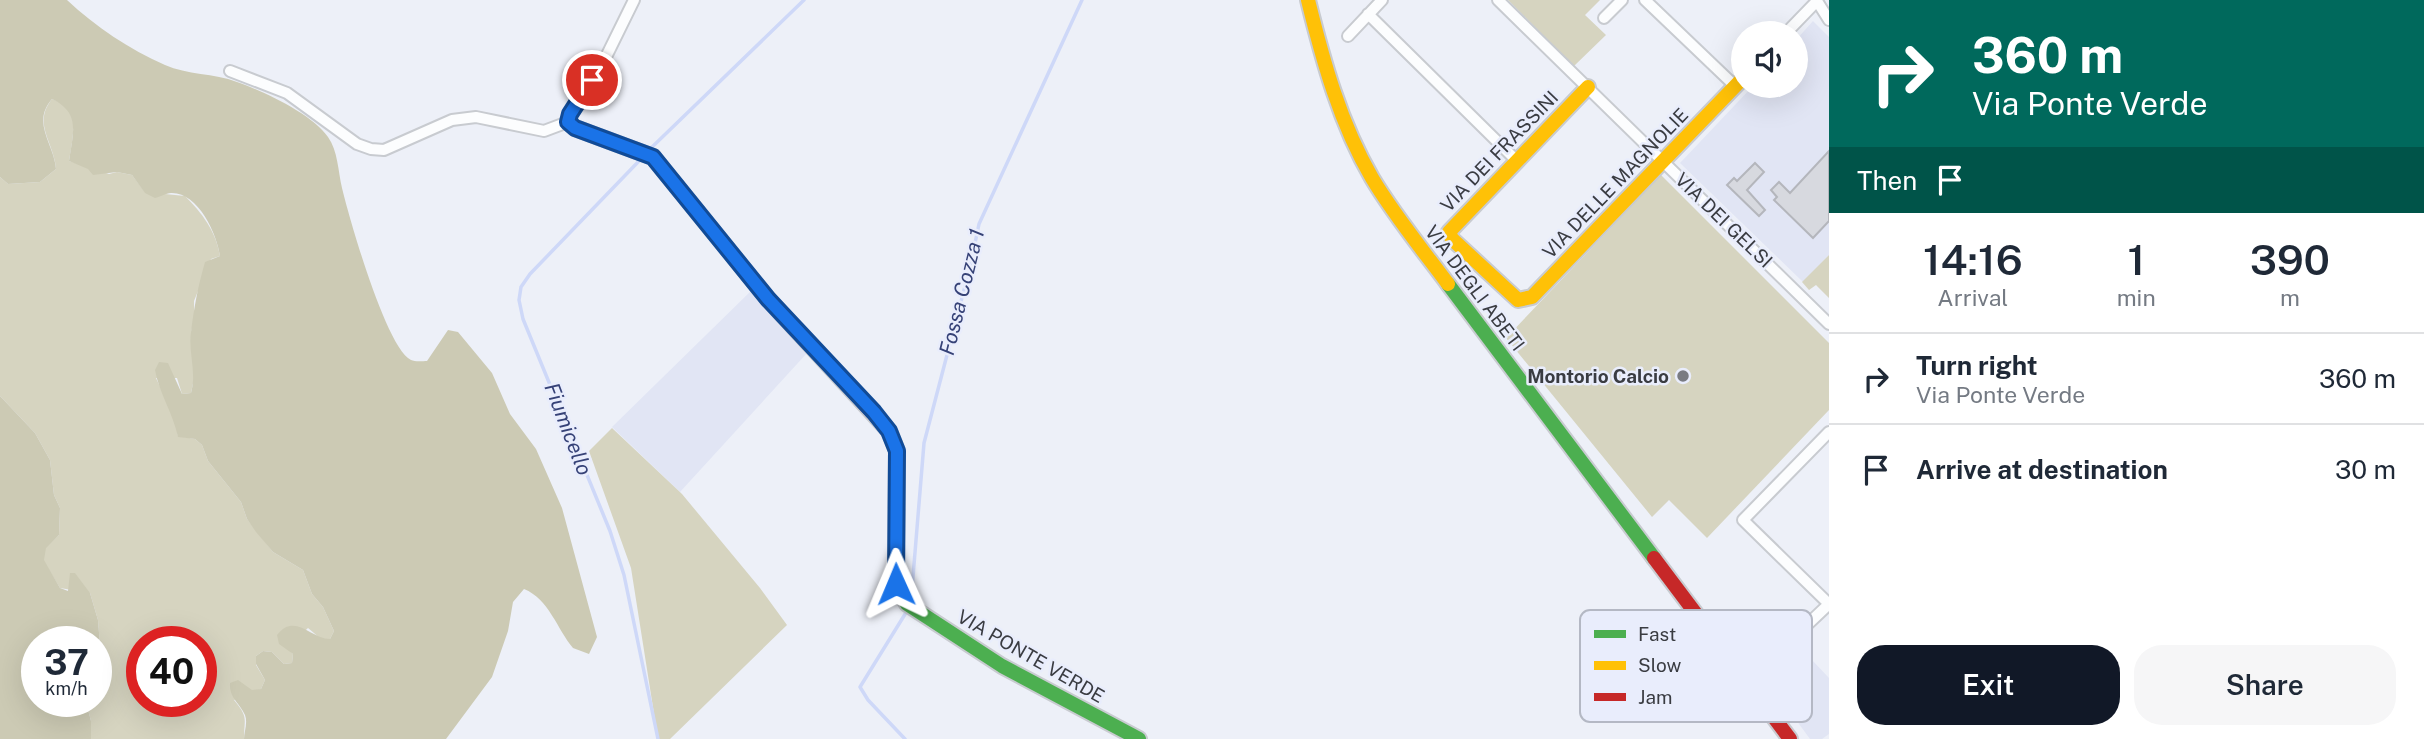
<!DOCTYPE html>
<style>
:root{--surface:#fff;--page:#f6f6f7;--text:#1f2937;--muted:#747a83;--line:#e0e1e3;--accent:#111827}
body{margin:0;font-family:"Public Sans",sans-serif;background:var(--page);color:var(--text);height:100vh;display:flex;flex-direction:column;font-size:26px;white-space:nowrap}
*{box-sizing:border-box;margin:0}
p{font-size:23px;color:var(--muted)}
.icon{flex:none;width:38px;height:38px;fill:none;stroke:currentColor;stroke-width:2;stroke-linecap:round;stroke-linejoin:round}
.map{position:relative;flex:1;overflow:hidden}
.details{display:flex;flex-direction:column;background:var(--surface);width:595px}
.details>*{flex:none}
.banner{background:#00695c;color:#fff;overflow:hidden}
.tools{position:absolute;left:1731px;top:21px;display:grid;gap:14px}
.tools a{display:grid;place-items:center;width:77px;height:77px;border-radius:50%;background:var(--surface);box-shadow:0 7px 28px #0002;font-size:35px}
.speed{position:absolute;left:21px;top:626px;display:flex;gap:14px;font-size:35px;font-weight:700;text-align:center}
.speed>*{display:grid;place-content:center;width:91px;height:91px;border-radius:50%;background:var(--surface);box-shadow:0 7px 28px #0002;line-height:1}
.speed small{font-size:18px;font-weight:400}
.speed .limit{border:10px solid #d22;background:#fff;color:#111}
.pin{position:absolute;display:grid;place-items:center;width:60px;height:60px;color:#fff;margin:-30px;border:4px solid #fff;border-radius:50%;box-shadow:0 2px 7px #0007}
.me{position:absolute;width:77px;margin:-38px;rotate:359deg;stroke-linejoin:round;filter:drop-shadow(0 0 5px #0008)}
.turn{display:flex;align-items:center;gap:24px;height:147px;padding:0 28px;font-size:32px}
.turn .icon{width:91px;height:91px;stroke-width:2.5}
.turn b{display:block;font-size:49px;line-height:60px}
.then{display:flex;align-items:center;height:66px;padding:0 28px;background:#0003;gap:14px;font-size:26px}
.eta{display:flex;justify-content:space-evenly;align-items:center;height:119px;text-align:center}
.eta b{font-size:42px;font-weight:600;line-height:49px}
.button{display:flex;gap:14px;margin-top:auto;padding:14px 28px}
.button a{flex:1;height:80px;border-radius:28px;background:var(--accent);color:#fff;font-size:28px;font-weight:600;line-height:80px;text-align:center}
.button a+a{background:var(--page);color:var(--text)}
ul{padding:0;list-style:none}
li{display:flex;align-items:center;gap:21px;height:91px;padding:0 28px;border-top:2px solid var(--line)}
li div{flex:1}
li b{display:block;font-size:26px}
li em{font-style:normal}
main{display:flex;flex:1;min-height:0}
.map>svg:first-child{display:block}
</style>
<main>
<div class="map">
<svg width="1829" height="739" viewBox="0 0 1829 739">
<rect width="100%" height="100%" fill="#edf0f8"/>
<!-- built -->
<path fill="#e1e5f4" d="M1813 21 1829 37V255L1803 282 1680 163 1753 86H1796V40Z
M754 288 808 352 680 492 612 427Z
M1795 642 1829 678V734L1822 739H1810L1758 668Z"/>
<!-- green -->
<path fill="#d6d4c0" fill-rule="evenodd" d="M1508 0H1600L1585 15 1606 35 1574 66Z
M52 99C57 101 64 104 68 108 78 119 71 148 69 161L109 174 117 172 132 175 145 192 185 196C202 213 216 231 220 256L211 259 194 301V320L191 332 195 374 191 393 182 394 177 378H156L175 419 178 436 195 439 202 445 208 461 241 502 247 519 273 552 303 570 312 594 323 607 334 631 330 639H321L308 628 287 648 293 654 292 663 284 664 272 652 263 651 256 656V665L265 680 261 689 234 700C249 718 244 718 244 739H91V721L86 702H96V681L102 671 98 620 90 593 60 588 43 560 45 548 59 535 60 508 54 495 50 460 35 433 0 396V177L8 184 40 182 56 169C54 142 32 124 52 99ZM142 642H201V702H142Z
M1661 175 1829 343V410L1707 538 1669 500 1652 517 1506 338Z
M1829 255V298L1816 285 1809 290 1802 282Z
M612 428 682 494 760 588 787 625 670 739H658L631 568 589 451Z"/>
<!-- forest -->
<path fill="#cccab4" d="M0 0H67C96 27 129 49 165 65 187 75 214 73 237 82 263 91 312 114 328 137 338 151 338 171 342 188 349 217 386 348 411 360 415 362 423 361 427 361L448 330 458 332 492 373 510 414 536 449 562 508 597 637 589 654 573 648C557 629 549 599 524 589L513 602 508 631 492 677 446 739H244C244 732 248 723 245 715 240 703 229 698 230 683L238 680 252 690 261 689 265 680 256 664V656L263 651 272 652 284 664 292 663 293 654 279 644 277 635C295 612 311 639 330 639L334 631 323 607 312 594 303 570 273 552 256 532 247 519 241 502 208 461 202 445 195 439 178 437C173 413 159 393 155 370L159 362 168 363 182 394 191 393C197 372 188 353 191 332 194 308 198 286 205 262L220 256C217 234 198 192 171 193 166 193 160 197 155 198L145 193 132 175 117 172 93 175 88 169 69 161C73 133 81 113 52 99 31 123 54 143 56 169L40 182 8 184 0 177Z
M0 396 35 433 50 460 54 495 60 508 59 535 46 548 44 560 60 588 68 591 70 573H75L90 593 98 620 102 671 96 681V642H37V702H86L91 721V739H0Z"/>
<g fill="none" stroke-linecap="round" stroke-linejoin="round">
<!-- stream -->
<path stroke="#ced8f8" stroke-width="3.5" d="M650 149 804 0
M639 161 530 274 521 287 519 300 523 319 610 531 624 575 658 739
M911 601 924 443 970 267 979 224 1082 0
M905 739 868 700 860 687 907 611"/>
</g>
<!-- building -->
<path fill="#d7d9df" stroke="#b4b6bc" stroke-width="2" d="M1829 151V221L1813 238 1774 200 1777 197 1771 190 1779 182 1790 193Z
M1755 163 1764 172 1747 190 1765 210 1759 216 1727 185 1734 178 1737 181Z"/>
<g fill="none" stroke-linecap="round" stroke-linejoin="round">
<!-- street casing -->
<g stroke="#c8cbd0" stroke-width="14">
<path id="street" d="M1498 0 1829 324
M1645 0 1735 86
M1817 1 1829 20
M1368 14 1516 160
M1604 18 1622 0
M1786 33 1817 1
M1348 36 1382 0
M230 71 287 93 357 144 371 149 384 150 452 120 476 117 544 131 568 122 570 114 603 63 634 0
M1829 432 1743 520 1829 604
M1791 640 1829 604"/>
</g>
<!-- fast casing -->
<g stroke="#c8cbd0" stroke-width="18">
<path id="fast" d="M1448 284 1654 558
M896 558V584L907 604 1002 666 1139 739"/>
</g>
<!-- slow casing -->
<g stroke="#c8cbd0" stroke-width="18">
<path id="slow" d="M1308 0C1323 61 1340 123 1372 178 1394 215 1422 249 1448 284
M1588 87 1449 232 1452 239 1518 300 1532 297 1743 78"/>
</g>
<!-- jam casing -->
<g stroke="#c8cbd0" stroke-width="18">
<path id="jam" d="M568 122 575 128 653 157 768 299 889 431 897 451 896 558
M1654 558 1790 739"/>
</g>
<!-- street -->
<use href="#street" stroke="#fcfdfe" stroke-width="10"/>
<!-- fast -->
<use href="#fast" stroke="#4caf50" stroke-width="14"/>
<!-- slow -->
<use href="#slow" stroke="#ffc107" stroke-width="14"/>
<!-- jam -->
<use href="#jam" stroke="#c62828" stroke-width="14"/>
</g>
<g fill="none" stroke-linecap="round" stroke-linejoin="round">
<!-- route casing -->
<g stroke="#114b97" stroke-width="18">
<path id="route" d="M592 80 570 114 568 122 575 128 653 157 768 299 874 412 889 431 897 451 896 584"/>
</g>
<!-- route -->
<use href="#route" stroke="#1a73e8" stroke-width="12"/>
</g>
<!-- markers -->
<circle fill="#797b82" stroke="#e9edfc" stroke-width="2.5" cx="1683" cy="376" r="7"/>
<g text-anchor="middle" stroke-width="5" stroke-linejoin="round" paint-order="stroke">
<!-- street labels -->
<g font-size="19" fill="#3a3c42" stroke="#e9edfc">
<text transform="translate(1499 151) rotate(-46)" y="7">VIA DEI FRASSINI</text>
<text transform="translate(1615 183) rotate(-46)" y="7">VIA DELLE MAGNOLIE</text>
<text transform="translate(1724 220) rotate(44)" y="7">VIA DEI GELSI</text>
<text transform="translate(1475 288) rotate(53)" y="7">VIA DEGLI ABETI</text>
<text transform="translate(1031 656) rotate(30)" y="7">VIA PONTE VERDE</text>
</g>
<!-- poi labels -->
<g font-size="19" font-weight="bold" fill="#3a3c42" stroke="#e9edfc" text-anchor="end">
<text x="1669" y="383">Montorio Calcio</text>
</g>
<!-- water labels -->
<g font-size="21" font-style="italic" fill="#364277" stroke="#e9edfc">
<text transform="translate(962 292) rotate(-76)" y="7">Fossa Cozza 1</text>
<text transform="translate(568 429) rotate(69)" y="7">Fiumicello</text>
</g>
</g>
<!-- legend -->
<rect x="1580" y="610" width="232" height="112" rx="10" fill="#e9edfc" stroke="#b4b8c4" stroke-width="2"/>
<rect x="1594" y="630" width="32" height="8" fill="#4caf50"/>
<rect x="1594" y="661" width="32" height="9" fill="#ffc107"/>
<rect x="1594" y="693" width="32" height="8" fill="#c62828"/>
<g font-size="19" fill="#3a3c42">
<text x="1638" y="641">Fast</text>
<text x="1638" y="672">Slow</text>
<text x="1638" y="704">Jam</text>
</g>
</svg>
<div class="tools">
<a><svg class="icon" aria-label="sound" viewBox="0 0 24 24"><path d="M4 9h4l5-4v14l-5-4H4zM17 9q2 3 0 6"/></svg></a>
</div>
<div class="speed"><div>37<small>km/h</small></div><div class="limit">40</div></div>
<div class="pin" style="left:592px;top:80px;background:#d93025"><svg class="icon" aria-label="arrive" viewBox="0 0 24 24"><path d="M6 21V4h12l-3 4 3 4H6"/></svg></div>
<svg class="me" style="left:896px;top:584px" viewBox="-20 -20 40 40"><path d="M0-17L14 15 0 8-14 15z" fill="#1a73e8" stroke="#fff" stroke-width="4"/></svg>
</div>
<section class="details">
<div class="banner">
<div class="turn"><svg class="icon" aria-label="right" viewBox="0 0 24 24"><path d="M7 20v-9h11M14 6l5 5-5 5"/></svg><div><b>360 m</b>Via Ponte Verde</div></div>
<div class="then">Then<svg class="icon" aria-label="arrive" viewBox="0 0 24 24"><path d="M6 21V4h12l-3 4 3 4H6"/></svg></div>
</div>
<div class="eta">
<div><b>14:16</b><p>Arrival</p></div>
<div><b>1</b><p>min</p></div>
<div><b>390</b><p>m</p></div>
</div>
<ul>
<li><svg class="icon" aria-label="right" viewBox="0 0 24 24"><path d="M7 20v-9h11M14 6l5 5-5 5"/></svg><div><b>Turn right</b><p>Via Ponte Verde</p></div><em>360 m</em></li>
<li><svg class="icon" aria-label="arrive" viewBox="0 0 24 24"><path d="M6 21V4h12l-3 4 3 4H6"/></svg><div><b>Arrive at destination</b></div><em>30 m</em></li>
</ul>
<div class="button"><a>Exit</a><a>Share</a></div>
</section>
</main>
